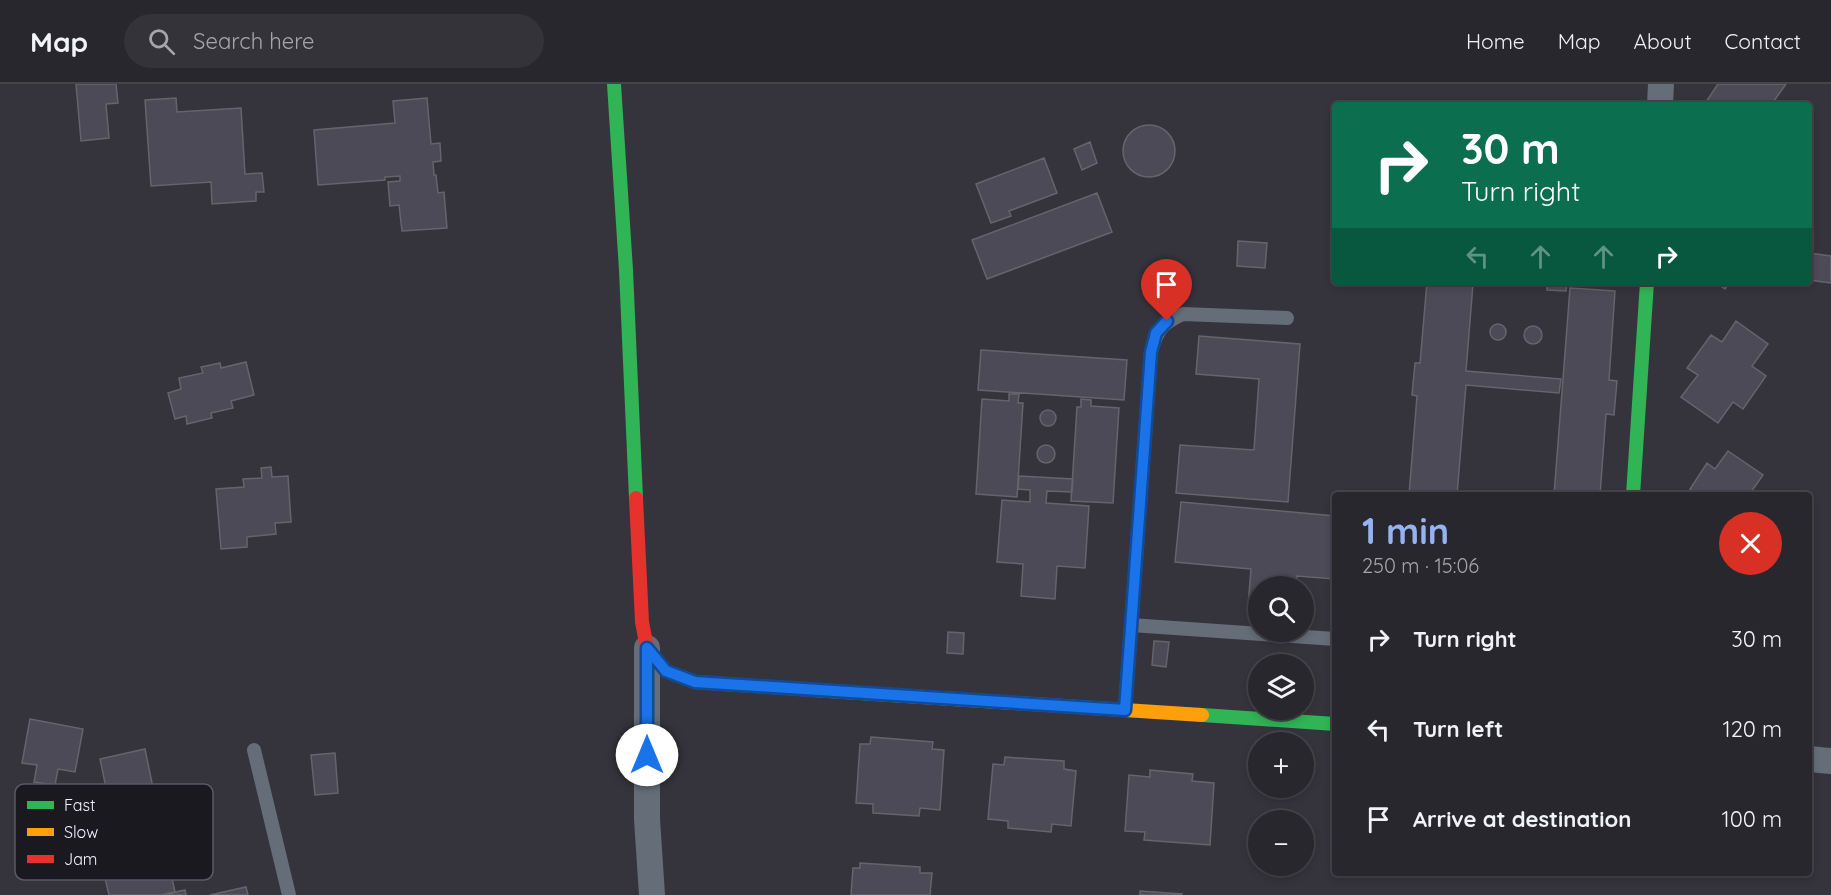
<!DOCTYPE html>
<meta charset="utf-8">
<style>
:root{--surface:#28272d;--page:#343339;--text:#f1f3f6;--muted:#a5a5aa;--line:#444449;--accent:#95b2f1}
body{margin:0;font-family:Quicksand,sans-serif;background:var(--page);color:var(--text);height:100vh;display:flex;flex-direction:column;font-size:22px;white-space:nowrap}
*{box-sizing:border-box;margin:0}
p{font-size:20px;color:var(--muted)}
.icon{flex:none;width:33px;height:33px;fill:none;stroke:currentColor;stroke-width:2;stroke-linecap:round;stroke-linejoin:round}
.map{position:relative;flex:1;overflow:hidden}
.side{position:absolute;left:1332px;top:408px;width:480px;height:384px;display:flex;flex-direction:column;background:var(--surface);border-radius:6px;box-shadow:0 3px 9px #0003,0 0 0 2px var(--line)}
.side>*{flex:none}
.top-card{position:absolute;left:1332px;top:18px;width:480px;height:183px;border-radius:6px;box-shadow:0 3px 9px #0003,0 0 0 2px var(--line);background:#0b6e4f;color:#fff;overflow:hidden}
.tools{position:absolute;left:1248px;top:492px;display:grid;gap:12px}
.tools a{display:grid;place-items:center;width:66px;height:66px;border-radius:50%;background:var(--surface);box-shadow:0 3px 9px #0003,0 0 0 2px var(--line);font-size:30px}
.pin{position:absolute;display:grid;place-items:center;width:51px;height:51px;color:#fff;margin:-62px -26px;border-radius:50% 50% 50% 0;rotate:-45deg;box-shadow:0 0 6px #0007}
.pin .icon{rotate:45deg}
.me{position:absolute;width:66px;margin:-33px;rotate:0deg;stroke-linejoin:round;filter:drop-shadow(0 0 4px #0008)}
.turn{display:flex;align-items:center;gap:21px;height:126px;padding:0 30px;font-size:27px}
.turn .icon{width:78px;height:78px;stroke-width:2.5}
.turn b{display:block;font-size:42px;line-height:51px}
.lanes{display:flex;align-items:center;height:57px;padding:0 30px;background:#0003;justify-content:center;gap:30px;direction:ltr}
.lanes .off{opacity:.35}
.round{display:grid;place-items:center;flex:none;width:63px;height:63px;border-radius:32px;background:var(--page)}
.headline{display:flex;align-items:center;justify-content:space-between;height:102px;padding:0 30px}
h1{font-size:36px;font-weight:700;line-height:45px;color:var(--accent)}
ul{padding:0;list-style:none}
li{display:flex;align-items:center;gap:18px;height:90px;padding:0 30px}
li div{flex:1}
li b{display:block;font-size:22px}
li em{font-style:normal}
header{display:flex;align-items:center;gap:36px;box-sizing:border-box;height:84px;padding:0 30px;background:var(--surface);border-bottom:2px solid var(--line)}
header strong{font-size:28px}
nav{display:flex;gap:33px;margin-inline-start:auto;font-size:21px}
.search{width:420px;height:54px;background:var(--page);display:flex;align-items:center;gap:15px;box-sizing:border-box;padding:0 21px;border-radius:33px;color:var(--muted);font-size:22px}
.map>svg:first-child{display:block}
</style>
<header>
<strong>Map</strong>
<div class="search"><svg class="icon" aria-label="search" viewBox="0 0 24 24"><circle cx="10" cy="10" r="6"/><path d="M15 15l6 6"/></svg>Search here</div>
<nav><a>Home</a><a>Map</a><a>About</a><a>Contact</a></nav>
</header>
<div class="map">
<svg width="1831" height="811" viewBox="0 0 1831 811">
<rect width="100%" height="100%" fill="#35343c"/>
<!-- building -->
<path fill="#4d4a58" stroke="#65646b" stroke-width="1.5" d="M76 0H116L118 19 106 20 109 54 81 57Z
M1718 0H1786L1771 21H1704Z
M176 14 177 28 241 24 245 90 262 89 264 108H256V117L212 120 211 98 151 102 145 16Z
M427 14 431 60 440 59 441 77 433 78 434 91H436L438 109 444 108 447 144 402 147 399 121 390 122 388 98 400 97V92L385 93V96L318 101 314 46 395 39 393 17Z
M1123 67a26 26 0 1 1 52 0a26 26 0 1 1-52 0Z
M1090 58 1097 79 1082 86 1074 65Z
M1044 74 1057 109 1009 127 1011 132 991 139 976 100Z
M1097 109 1112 148 987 195 972 156Z
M1334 140H1335V195H1332Z
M1238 157 1267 159 1265 184 1237 182Z
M1809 169 1831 172V199L1809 196Z
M1427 198H1494V202L1473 200 1466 287 1561 295 1559 309 1466 301 1457 411H1409L1417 312 1412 311 1415 279H1420Z
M1547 198H1567L1566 207 1547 206Z
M1569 198H1615V202Z
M1715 198H1730L1725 205Z
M1570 204 1615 207 1609 296 1617 297 1614 331 1606 330 1600 411H1554Z
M1736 237 1768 260 1752 282 1766 292 1743 325 1733 318 1718 339 1681 313 1698 291 1687 284 1711 251 1722 258Z
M1490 248a8 8 0 1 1 16 0a8 8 0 1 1-16 0Z
M1524 251a9 9 0 1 1 18 0a9 9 0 1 1-18 0Z
M1199 252 1300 260 1288 418 1176 409 1180 361 1254 366 1259 295 1196 290Z
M981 266 1127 276 1124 316 978 306Z
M246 278 254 311 231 317 233 324 211 329 212 334 187 340 186 332 175 335 168 309 181 305 179 294 203 289 201 283 220 279 221 284Z
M1009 310H1019L1018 319H1023L1017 413 976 410 982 315 1009 317Z
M1081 315 1091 316V322L1119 324 1113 419 1071 417 1077 323H1081Z
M1040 334a8 8 0 1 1 16 0a8 8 0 1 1-16 0Z
M1037 370a9 9 0 1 1 18 0a9 9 0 1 1-18 0Z
M1728 367 1763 391 1749 411H1698L1690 405 1707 379 1715 385Z
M271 383 272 393 288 392 291 438 275 439 276 450 247 453V463L221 465 216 405 244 403 243 395 262 394 261 384Z
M1019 392 1073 395 1072 408 1047 407 1046 419 1089 422 1085 484 1057 482 1055 515 1021 512 1023 480 997 478 1002 416 1030 418V406L1018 405Z
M1181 418 1335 432V495L1297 492 1296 502H1258V523L1248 522 1251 485 1175 478Z
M948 548 964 549 963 570 947 569Z
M1154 557 1169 558 1166 583 1152 581Z
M1809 606 1812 607 1810 623H1809Z
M30 635 83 645 75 688 58 685 55 701 34 698 37 681 22 679Z
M871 653 933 658 932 665 944 666 940 726 920 724 919 732 873 729V720L856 719 860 660H870Z
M145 665 160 738 115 747 100 675Z
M335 669 338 709 315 711 311 671Z
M1005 673 1064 677V685L1076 687 1071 742 1052 740 1051 748 1008 744V737L988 735 993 680 1004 681Z
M1150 686 1193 690 1192 697 1214 699 1210 761 1144 756 1145 748 1125 747 1129 691 1150 693Z
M160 739 175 808 161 811H109L99 769 118 765 115 749Z
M860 779 920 783V789H932L930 811H851L853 784H860Z
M246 803 248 811H210Z
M185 806 186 811H163Z
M1140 807 1182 810V811H1140Z"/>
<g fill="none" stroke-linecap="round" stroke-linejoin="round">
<!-- lane -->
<path stroke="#646d78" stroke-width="14" d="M1131 541 1335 555
M1125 626 1151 268C1157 246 1161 240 1183 230L1287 234
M254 666 289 811"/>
<!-- street -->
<path stroke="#646d78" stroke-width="26" d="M1660 21 1661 0
M647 564V735L652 811
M1809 675 1831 677"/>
<!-- fast -->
<path stroke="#30b455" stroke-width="14" d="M614 0 626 186 636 414
M1633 411 1647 198
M1202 631 1335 640"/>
<!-- slow -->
<path stroke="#ff9f0a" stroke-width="14" d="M814 606 1202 631"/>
<!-- jam -->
<path stroke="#e5322d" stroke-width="14" d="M636 414 642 538 647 564 666 587 695 598 814 606"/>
</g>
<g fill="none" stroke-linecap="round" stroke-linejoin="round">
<!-- route casing -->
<g stroke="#114b97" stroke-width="15">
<path id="route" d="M647 671V564L666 587 695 598 1125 626 1151 268 1156 249 1167 237"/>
</g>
<!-- route -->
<use href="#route" stroke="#1a73e8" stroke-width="10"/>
</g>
<!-- legend -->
<rect x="15" y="700" width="198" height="96" rx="9" fill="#1a1920" stroke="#5b5a62" stroke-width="1.5"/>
<rect x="27" y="717" width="27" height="8" fill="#30b455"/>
<rect x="27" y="744" width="27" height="8" fill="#ff9f0a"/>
<rect x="27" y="771" width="27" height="8" fill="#e5322d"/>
<g font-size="16" fill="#f4f3fd">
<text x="64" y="727">Fast</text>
<text x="64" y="754">Slow</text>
<text x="64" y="781">Jam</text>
</g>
</svg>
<div class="tools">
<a><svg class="icon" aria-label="search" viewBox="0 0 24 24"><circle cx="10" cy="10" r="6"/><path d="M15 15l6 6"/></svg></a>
<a><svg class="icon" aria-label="layers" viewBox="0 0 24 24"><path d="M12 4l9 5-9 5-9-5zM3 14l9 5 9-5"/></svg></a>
<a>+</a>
<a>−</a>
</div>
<div class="pin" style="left:1167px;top:237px;background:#d93025"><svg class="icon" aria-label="arrive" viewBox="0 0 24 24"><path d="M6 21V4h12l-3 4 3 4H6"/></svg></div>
<svg class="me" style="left:647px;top:671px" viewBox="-20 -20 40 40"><circle r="19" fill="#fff"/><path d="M0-13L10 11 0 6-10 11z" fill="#1a73e8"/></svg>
<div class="top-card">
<div class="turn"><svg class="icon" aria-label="right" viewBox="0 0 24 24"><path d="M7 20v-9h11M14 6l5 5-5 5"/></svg><div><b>30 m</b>Turn right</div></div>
<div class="lanes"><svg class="icon off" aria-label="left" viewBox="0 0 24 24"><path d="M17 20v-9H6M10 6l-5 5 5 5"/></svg><svg class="icon off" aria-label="ahead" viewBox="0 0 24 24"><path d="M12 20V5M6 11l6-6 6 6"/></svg><svg class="icon off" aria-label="ahead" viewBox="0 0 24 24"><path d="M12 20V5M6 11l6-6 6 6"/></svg><svg class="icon" aria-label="right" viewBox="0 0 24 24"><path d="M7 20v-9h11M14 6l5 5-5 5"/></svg></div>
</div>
<section class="side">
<div class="headline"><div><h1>1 min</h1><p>250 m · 15:06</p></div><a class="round" style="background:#d93025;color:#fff"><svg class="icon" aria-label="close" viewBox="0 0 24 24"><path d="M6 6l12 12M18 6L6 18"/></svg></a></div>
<ul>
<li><svg class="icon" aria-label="right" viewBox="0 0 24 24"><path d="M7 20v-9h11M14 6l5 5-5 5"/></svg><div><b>Turn right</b></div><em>30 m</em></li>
<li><svg class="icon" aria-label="left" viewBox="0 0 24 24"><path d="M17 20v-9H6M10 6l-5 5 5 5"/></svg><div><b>Turn left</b></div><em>120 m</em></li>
<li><svg class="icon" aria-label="arrive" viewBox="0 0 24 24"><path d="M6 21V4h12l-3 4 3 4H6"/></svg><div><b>Arrive at destination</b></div><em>100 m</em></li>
</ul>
</section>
</div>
